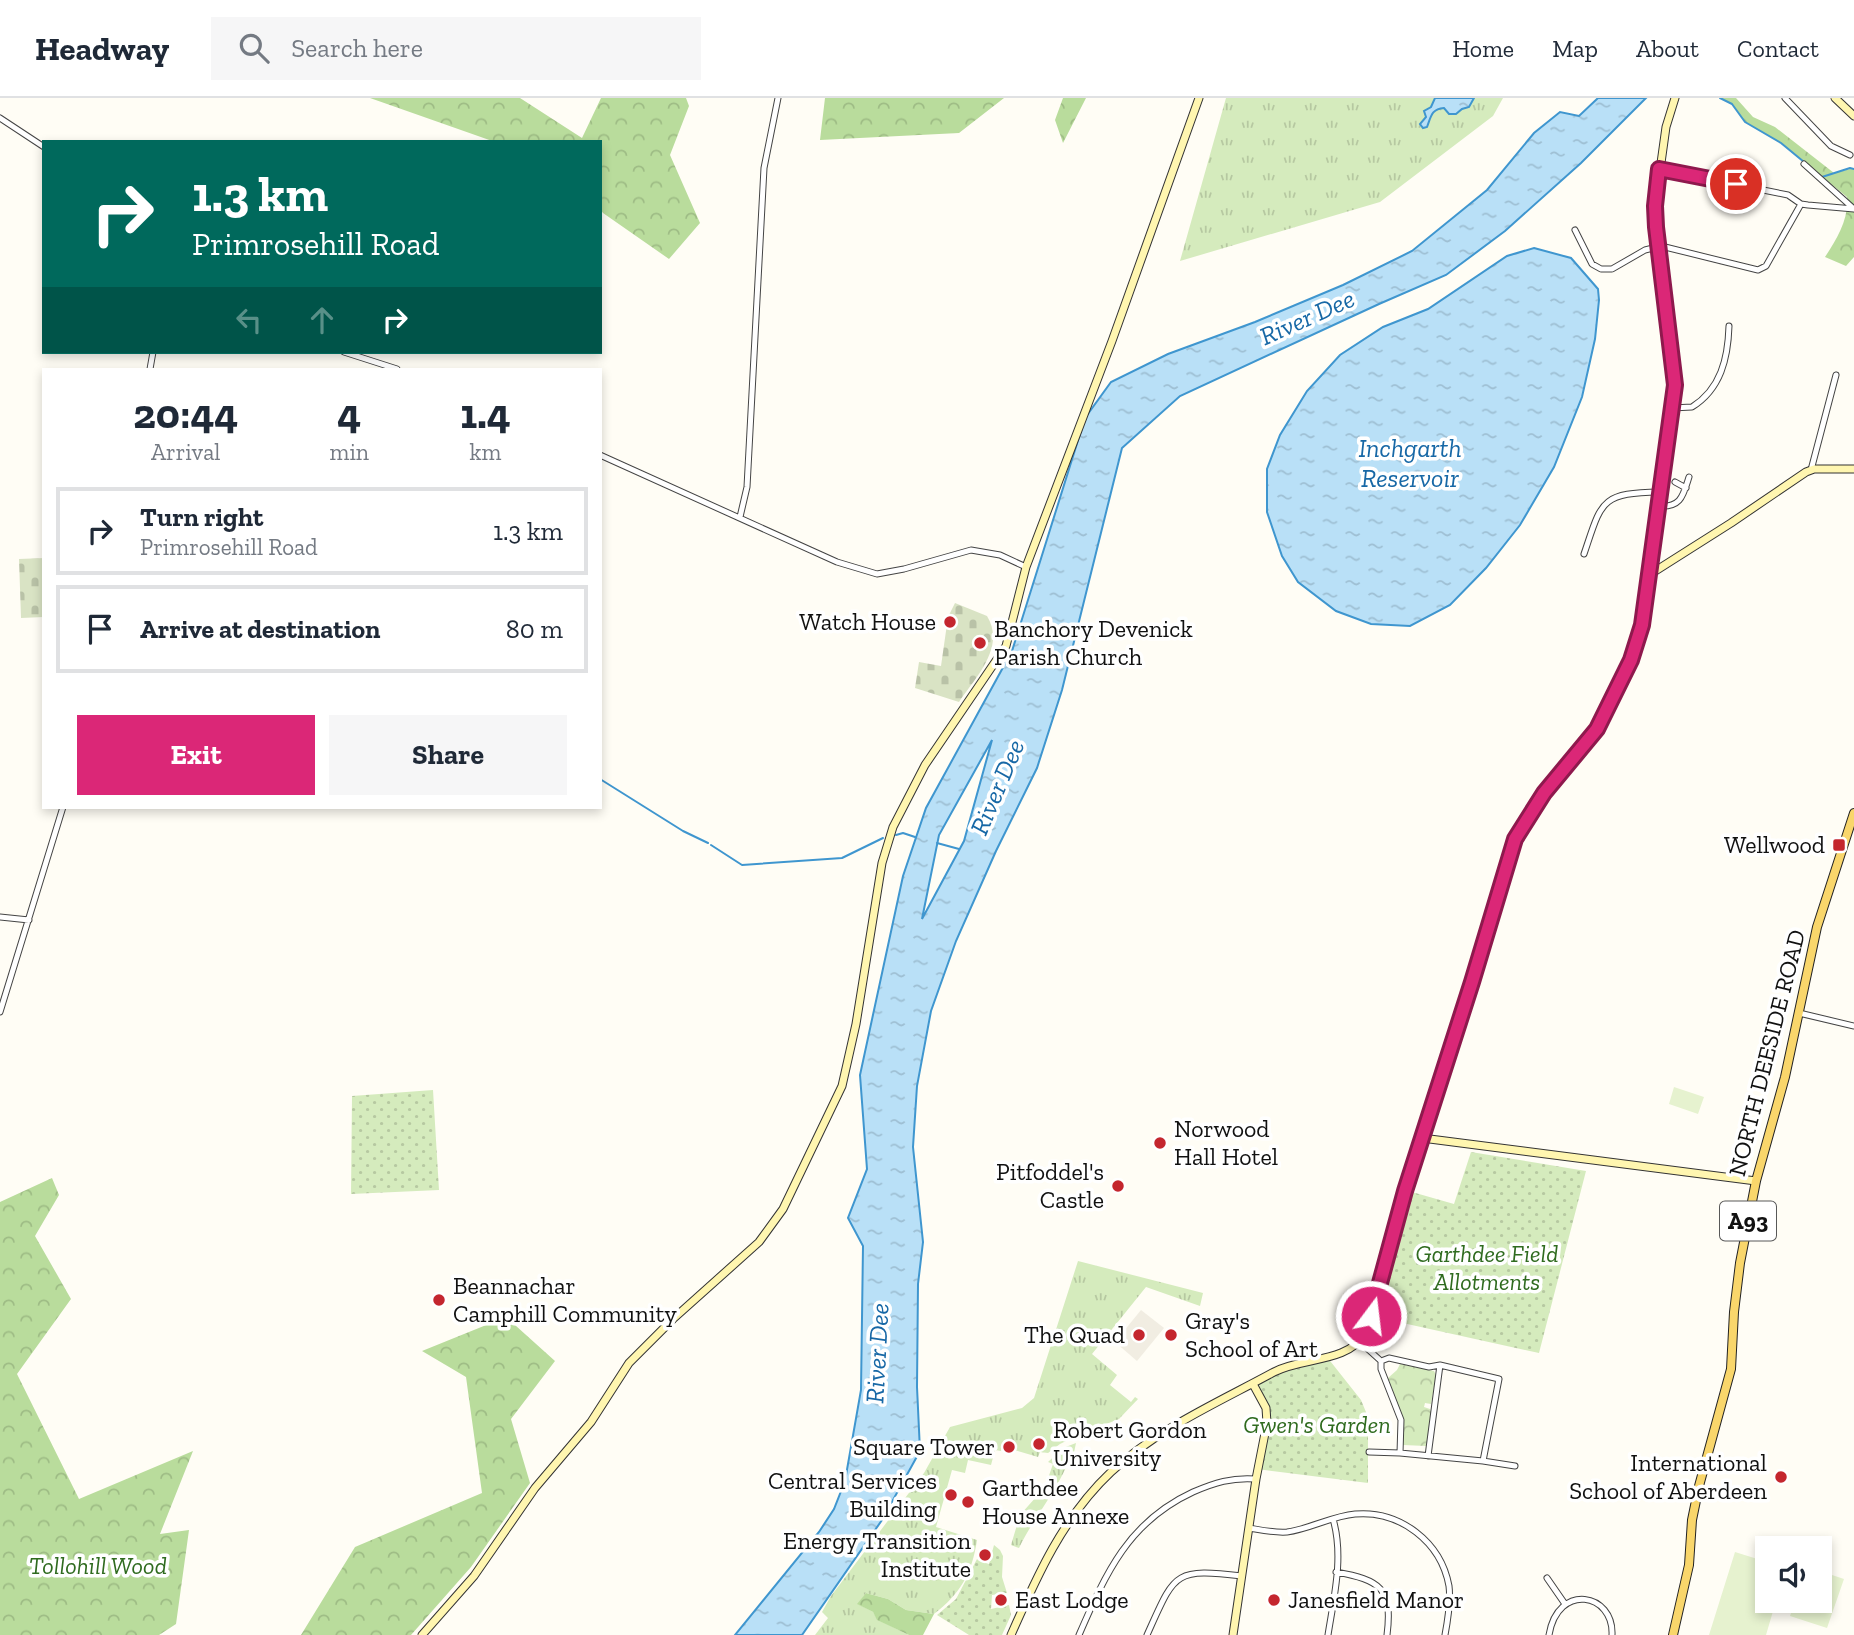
<!DOCTYPE html>
<style>
:root{--surface:#fff;--page:#f6f6f7;--text:#1f2937;--muted:#747a83;--line:#e0e1e3;--accent:#db2777}
body{margin:0;font-family:"Zilla Slab",serif;background:var(--page);color:var(--text);height:100vh;display:flex;flex-direction:column;font-size:26px;white-space:nowrap}
*{box-sizing:border-box;margin:0}
p{font-size:23px;color:var(--muted)}
.icon{flex:none;width:38px;height:38px;fill:none;stroke:currentColor;stroke-width:2;stroke-linecap:round;stroke-linejoin:round}
.map{position:relative;flex:1;overflow:hidden}
.side{position:absolute;left:42px;top:270px;width:560px;height:441px;display:flex;flex-direction:column;background:var(--surface);border-radius:0px;box-shadow:0 4px 10px #0003}
.side>*{flex:none}
.top-card{position:absolute;left:42px;top:42px;width:560px;height:214px;border-radius:0px;box-shadow:0 4px 10px #0003;background:#00695c;color:#fff;overflow:hidden}
.tools{position:absolute;left:1755px;top:1438px;display:grid;gap:14px}
.tools a{display:grid;place-items:center;width:77px;height:77px;border-radius:0px;background:var(--surface);box-shadow:0 4px 10px #0003;font-size:35px}
.pin{position:absolute;display:grid;place-items:center;width:60px;height:60px;color:#fff;margin:-30px;border:4px solid #fff;border-radius:50%;box-shadow:0 2px 7px #0007}
.me{position:absolute;width:77px;margin:-38px;rotate:15deg;stroke-linejoin:round;filter:drop-shadow(0 0 5px #0008)}
.turn{display:flex;align-items:center;gap:24px;height:147px;padding:0 35px;font-size:32px}
.turn .icon{width:91px;height:91px;stroke-width:2.5}
.turn b{display:block;font-size:49px;line-height:60px}
.lanes{display:flex;align-items:center;height:66px;padding:0 35px;background:#0003;justify-content:center;gap:35px;direction:ltr}
.lanes .off{opacity:.35}
.eta{display:flex;justify-content:space-evenly;align-items:center;height:119px;text-align:center}
.eta b{font-size:42px;font-weight:700;line-height:49px}
.primary-button{display:flex;gap:14px;margin-top:auto;padding:14px 35px}
.primary-button a{flex:1;height:80px;border-radius:0px;background:var(--accent);color:#fff;font-size:28px;font-weight:700;line-height:80px;text-align:center}
.primary-button a+a{background:var(--page);color:var(--text)}
ul{padding:0;list-style:none}
li{display:flex;align-items:center;gap:21px;height:88px;margin:0 14px 10px;padding:0 21px;border:4px solid var(--line);border-radius:0px}
li div{flex:1}
li b{display:block;font-size:26px}
li em{font-style:normal}
header{display:flex;align-items:center;gap:42px;box-sizing:border-box;height:98px;padding:0 35px;background:var(--surface);border-bottom:2px solid var(--line)}
header strong{font-size:33px}
nav{display:flex;gap:38px;margin-inline-start:auto;font-size:24px}
.search{width:490px;height:63px;background:var(--page);display:flex;align-items:center;gap:18px;box-sizing:border-box;padding:0 24px;border-radius:0px;color:var(--muted);font-size:26px}
.map>svg:first-child{display:block}
</style>
<header>
<strong>Headway</strong>
<div class="search"><svg class="icon" aria-label="search" viewBox="0 0 24 24"><circle cx="10" cy="10" r="6"/><path d="M15 15l6 6"/></svg>Search here</div>
<nav><a>Home</a><a>Map</a><a>About</a><a>Contact</a></nav>
</header>
<div class="map">
<svg width="1854" height="1537" viewBox="0 0 1854 1537">
<defs>
<pattern id="grass-tufts" width="24" height="20" patternUnits="userSpaceOnUse" patternTransform="scale(1.75)"><rect width="24" height="20" fill="#d5ebbd"/><path d="M3 7l-1-3M5 7V3M7 7l1-3M15 17l-1-3M17 17v-4M19 17l1-3" fill="none" stroke="#b6c8a1"/></pattern>
<pattern id="forest-crowns" width="20" height="18" patternUnits="userSpaceOnUse" patternTransform="scale(1.75)"><rect width="20" height="18" fill="#b9dc9c"/><path d="M2 6a3 3 0 1 1 6 0M12 15a3 3 0 1 1 6 0" fill="none" stroke="#9ebc85"/></pattern>
<pattern id="cemetery-stones" width="16" height="16" patternUnits="userSpaceOnUse" patternTransform="scale(1.75)"><rect width="16" height="16" fill="#d9e3c4"/><path d="M2 7V4a2 2 0 0 1 4 0v3zM10 15v-3a2 2 0 0 1 4 0v3z" fill="#b9c2a7"/></pattern>
<pattern id="park-crowns" width="20" height="18" patternUnits="userSpaceOnUse" patternTransform="scale(1.75)"><rect width="20" height="18" fill="#d5ebbd"/><path d="M2 6a3 3 0 1 1 6 0M12 15a3 3 0 1 1 6 0" fill="none" stroke="#b6c8a1"/></pattern>
<pattern id="garden-dots" width="8" height="8" patternUnits="userSpaceOnUse" patternTransform="scale(1.75)"><rect width="8" height="8" fill="#d5ebbd"/><path d="M2 2h.1M6 6h.1" fill="none" stroke="#b6c8a1" stroke-width="1.8" stroke-linecap="round"/></pattern>
<pattern id="water-ripples" width="26" height="14" patternUnits="userSpaceOnUse" patternTransform="scale(1.75)"><rect width="26" height="14" fill="#b9e0f7"/><path d="M2 4q2-2 4 0t4 0M15 11q2-2 4 0t4 0" fill="none" stroke="#9ebfd3"/></pattern>
</defs>
<rect width="100%" height="100%" fill="#fffdf5"/>
<!-- grass -->
<path fill="url(#grass-tufts)" d="M1226 0H1503L1493 18 1380 104 1180 163Z
M1078 1163 1203 1195 1200 1208 1146 1189 1092 1256 1117 1277 1110 1287 1131 1304 1135 1299 1138 1301 1119 1321 1078 1337 1060 1346 1048 1355 1040 1354 1038 1359 1014 1352 1016 1345 1004 1342 1001 1353 995 1352 991 1367 968 1362 965 1375 952 1372 936 1429 977 1442C972 1476 960 1496 934 1516L906 1512 888 1501 866 1495 858 1506 873 1514 878 1522 909 1537H815L828 1520 822 1514 831 1498 924 1375 950 1329 1022 1310 1034 1300Z
M1076 1345 1071 1369 1067 1367C1054 1397 1033 1421 1019 1450L1011 1447 1020 1417 1045 1389 1053 1366 1048 1364 1063 1350Z"/>
<!-- forest -->
<path fill="url(#forest-crowns)" d="M370 0H520L582 40 601 0H686L689 8 670 57 700 125 669 161 603 115 600 111V44H495Z
M825 0H1004L959 35 820 42Z
M1063 0H1086L1063 45 1055 22Z
M1720 0H1736L1753 19 1775 29 1834 75 1854 70V159L1846 168 1825 159C1837 141 1849 121 1847 99L1781 45 1745 24 1732 6Z
M52 1080 59 1097 35 1138 71 1201 17 1276 79 1401 193 1353 160 1436 189 1432 176 1526 159 1537H0V1104Z
M506 1219 555 1263 511 1321 530 1385 471 1469 411 1537H301L355 1449 482 1395 466 1279 422 1253Z
M866 1495 888 1501 906 1512 934 1516 923 1537H909L877 1522 873 1514 857 1506Z"/>
<!-- cemetery -->
<path fill="url(#cemetery-stones)" d="M44 460V519L21 520 19 461Z
M955 505 987 518C1006 549 976 579 959 604L915 590 919 564 941 568 948 519Z"/>
<!-- park -->
<path fill="url(#park-crowns)" d="M1400 1266 1434 1273 1436 1277 1431 1306 1425 1305 1424 1309 1430 1311 1432 1315 1426 1348 1403 1347C1403 1314 1398 1309 1388 1280L1397 1272Z"/>
<!-- garden -->
<path fill="url(#garden-dots)" d="M433 992 439 1092 351 1096 352 998Z
M1471 1054 1586 1073 1539 1255 1371 1218 1405 1092 1454 1106Z
M1327 1259 1361 1302 1368 1319V1385L1257 1371 1268 1317 1253 1286 1274 1274Z
M994 1447 1000 1452 1003 1458 1002 1479 1007 1495 992 1497 991 1511 1009 1507 1011 1517 1002 1537H969L937 1517 956 1501 977 1461 979 1463 989 1466Z"/>
<!-- pitch -->
<path fill="#e6f2cf" d="M1674 989 1704 999 1698 1016 1669 1006Z
M1735 1454 1767 1464 1768 1503H1776L1766 1537H1709Z
M1820 1473 1844 1481 1827 1530 1790 1518 1795 1503H1820Z"/>
<!-- plaza -->
<path fill="#f1ede2" d="M1141 1212 1164 1230 1137 1263 1115 1244Z"/>
<!-- water -->
<path fill="url(#water-ripples)" stroke="#3f96cf" stroke-width="2" fill-rule="evenodd" d="M1435 0H1474L1469 9 1462 11 1456 16H1449L1444 10C1431 11 1431 19 1427 29L1423 30 1420 26 1426 19 1424 13 1431 9Z
M1598 0H1646L1581 65 1505 133 1446 177 1379 206 1180 298 1122 350 1062 592 1037 670 996 753 956 843 931 913 917 988 913 1049 923 1144 918 1186 917 1289 920 1353 882 1422 802 1537H735L819 1434 834 1411 845 1383 861 1292 863 1148 848 1120 867 1071 860 977 903 778 926 710 1012 553 1085 320 1111 284 1168 256 1255 224 1343 187 1412 153 1487 92 1534 35 1560 14 1579 18ZM992 642 964 743 922 821 939 737Z
M1534 150 1571 160 1598 191 1599 202 1595 241 1582 299 1554 369 1520 427 1486 470 1450 507 1410 528 1371 526 1336 513 1298 484 1282 458 1267 414V371L1280 337 1307 293 1340 257 1383 229 1428 211 1507 158Z"/>
<g fill="none" stroke-linecap="round" stroke-linejoin="round">
<!-- stream -->
<path stroke="#3f96cf" stroke-width="2" d="M1720 0 1732 6 1745 24 1781 45 1804 64
M1822 79 1850 70 1854 71
M600 681 683 733 708 745
M896 737 903 735 915 739
M937 745 959 751
M711 747 742 767 842 760 883 740"/>
<!-- street casing -->
<g stroke="#444" stroke-width="7">
<path id="street" d="M1785 0 1831 48 1850 57
M0 20 44 49
M1804 66 1854 111
M1659 71 1788 97 1801 106 1808 107 1854 111
M1575 132 1592 166 1601 171H1612L1645 152 1661 148 1758 172 1766 168 1801 106
M344 254 397 271
M150 271 153 254
M1672 310 1692 309C1721 291 1728 260 1729 228
M600 357 837 464 877 476 904 471 971 452 1000 457 1026 469
M1811 372 1836 277
M1675 384 1686 390
M1658 408C1681 410 1683 398 1689 379
M740 419 747 389 764 70 778 0
M1584 456C1602 403 1600 395 1660 394
M0 819 29 822
M0 914 63 709
M1799 915 1854 928
M1360 1244 1381 1263V1271L1401 1322 1400 1355 1483 1363 1499 1281 1440 1267 1429 1269 1389 1260 1381 1263
M1369 1354 1400 1355
M1428 1358 1440 1267
M1483 1363 1515 1368
M1249 1430C1261 1432 1274 1435 1287 1434 1310 1431 1332 1418 1355 1416 1400 1412 1441 1444 1449 1488 1451 1504 1448 1521 1445 1537
M1336 1474C1380 1482 1393 1490 1387 1537
M1547 1480 1565 1506
M1079 1537C1106 1475 1128 1424 1193 1394 1214 1385 1232 1379 1256 1381
M1147 1537C1175 1475 1173 1470 1242 1478
M1328 1537C1334 1499 1344 1458 1333 1421
M1549 1537C1558 1484 1614 1495 1612 1537"/>
</g>
<!-- secondary casing -->
<g stroke="#333" stroke-width="9">
<path id="secondary" d="M1835 0 1854 18
M1649 477 1731 425 1806 374 1814 371H1854
M1422 1040 1756 1083
M422 1537 474 1478 535 1390 591 1324 629 1265 673 1221 759 1144 783 1111 842 988 856 926 882 765 893 729 925 667 1006 548 1026 469 1112 243 1199 0
M1011 1537C1037 1478 1063 1419 1111 1374 1157 1331 1219 1304 1274 1274 1302 1259 1347 1265 1365 1236L1405 1092 1472 884 1515 741 1543 695 1597 631 1631 562 1642 527 1675 287 1655 108 1666 29 1675 0
M1233 1537 1256 1381 1267 1325 1266 1310 1253 1286"/>
</g>
<!-- primary casing -->
<g stroke="#222" stroke-width="10">
<path id="primary" d="M1673 1537 1689 1467 1692 1422 1699 1388 1731 1271 1734 1214 1740 1165 1756 1083 1785 979 1817 829 1854 715"/>
</g>
<!-- street -->
<use href="#street" stroke="#fff" stroke-width="5"/>
<!-- secondary -->
<use href="#secondary" stroke="#fff6b0" stroke-width="7"/>
<!-- primary -->
<use href="#primary" stroke="#f9d66b" stroke-width="8"/>
</g>
<g fill="none" stroke-linecap="round" stroke-linejoin="round">
<!-- route casing -->
<g stroke="#8e194d" stroke-width="18">
<path id="route" d="M1371 1218 1405 1093 1472 884 1515 741 1544 695 1597 631 1631 562 1642 527 1675 287 1656 129 1655 108 1659 71 1736 86"/>
</g>
<!-- route -->
<use href="#route" stroke="#db2777" stroke-width="12"/>
</g>
<!-- markers -->
<g fill="#c4262e" stroke="#fff" stroke-width="2.5">
<circle cx="950" cy="524" r="7"/>
<circle cx="980" cy="545" r="7"/>
<rect x="1832" y="740" width="14" height="14" rx="3.5"/>
<circle cx="1160" cy="1045" r="7"/>
<circle cx="1118" cy="1088" r="7"/>
<circle cx="439" cy="1202" r="7"/>
<circle cx="1139" cy="1237" r="7"/>
<circle cx="1171" cy="1237" r="7"/>
<circle cx="1039" cy="1346" r="7"/>
<circle cx="1009" cy="1349" r="7"/>
<circle cx="1781" cy="1379" r="7"/>
<circle cx="951" cy="1397" r="7"/>
<circle cx="968" cy="1404" r="7"/>
<circle cx="985" cy="1457" r="7"/>
<circle cx="1001" cy="1502" r="7"/>
<circle cx="1274" cy="1502" r="7"/>
</g>
<g text-anchor="middle" stroke-width="7" stroke-linejoin="round" paint-order="stroke">
<!-- shield labels -->
<rect fill="#fff" stroke="#585858" stroke-width="2" x="1720" y="1103.5" width="56" height="39" rx="5"/>
<g font-size="23" font-weight="bold" fill="#111">
<text x="1748" y="1131">A93</text>
</g>
<!-- poi labels -->
<g font-size="24" fill="#111" stroke="#fff" text-anchor="end">
<text x="936" y="532">Watch House</text>
<text x="994" y="539" text-anchor="start">Banchory Devenick<tspan x="994" dy="28">Parish Church</tspan></text>
<text x="1825" y="755">Wellwood</text>
<text x="1174" y="1039" text-anchor="start">Norwood<tspan x="1174" dy="28">Hall Hotel</tspan></text>
<text x="1104" y="1082">Pitfoddel's<tspan x="1104" dy="28">Castle</tspan></text>
<text x="453" y="1196" text-anchor="start">Beannachar<tspan x="453" dy="28">Camphill Community</tspan></text>
<text x="1185" y="1231" text-anchor="start">Gray's<tspan x="1185" dy="28">School of Art</tspan></text>
<text x="1125" y="1245">The Quad</text>
<text x="1053" y="1340" text-anchor="start">Robert Gordon<tspan x="1053" dy="28">University</tspan></text>
<text x="995" y="1357">Square Tower</text>
<text x="1767" y="1373">International<tspan x="1767" dy="28">School of Aberdeen</tspan></text>
<text x="937" y="1391">Central Services<tspan x="937" dy="28">Building</tspan></text>
<text x="982" y="1398" text-anchor="start">Garthdee<tspan x="982" dy="28">House Annexe</tspan></text>
<text x="971" y="1451">Energy Transition<tspan x="971" dy="28">Institute</tspan></text>
<text x="1015" y="1510" text-anchor="start">East Lodge</text>
<text x="1288" y="1510" text-anchor="start">Janesfield Manor</text>
</g>
<!-- street labels -->
<g font-size="24" fill="#111" stroke="#fff">
<text transform="translate(1767 955) rotate(-76)" y="8">NORTH DEESIDE ROAD</text>
</g>
<!-- park labels -->
<g font-size="24" font-style="italic" fill="#2f6b1f" stroke="#fff">
<text x="1487" y="1164">Garthdee Field<tspan x="1487" dy="28">Allotments</tspan></text>
<text x="1317" y="1335">Gwen's Garden</text>
<text x="98" y="1476">Tollohill Wood</text>
</g>
<!-- water labels -->
<g font-size="26" font-style="italic" fill="#1768a6" stroke="#fff">
<text transform="translate(1307 219) rotate(-24)" y="9">River Dee</text>
<text x="1410" y="359">Inchgarth<tspan x="1410" dy="30">Reservoir</tspan></text>
<text transform="translate(997 689) rotate(-67)" y="9">River Dee</text>
<text transform="translate(877 1255) rotate(-87)" y="9">River Dee</text>
</g>
</g>
</svg>
<div class="tools">
<a><svg class="icon" aria-label="sound" viewBox="0 0 24 24"><path d="M4 9h4l5-4v14l-5-4H4zM17 9q2 3 0 6"/></svg></a>
</div>
<div class="pin" style="left:1736px;top:86px;background:#d93025"><svg class="icon" aria-label="arrive" viewBox="0 0 24 24"><path d="M6 21V4h12l-3 4 3 4H6"/></svg></div>
<svg class="me" style="left:1371px;top:1218px" viewBox="-20 -20 40 40"><circle r="17" fill="#db2777" stroke="#fff" stroke-width="3"/><path d="M0-11L8 9 0 5-8 9z" fill="#fff"/></svg>
<div class="top-card">
<div class="turn"><svg class="icon" aria-label="right" viewBox="0 0 24 24"><path d="M7 20v-9h11M14 6l5 5-5 5"/></svg><div><b>1.3 km</b>Primrosehill Road</div></div>
<div class="lanes"><svg class="icon off" aria-label="left" viewBox="0 0 24 24"><path d="M17 20v-9H6M10 6l-5 5 5 5"/></svg><svg class="icon off" aria-label="ahead" viewBox="0 0 24 24"><path d="M12 20V5M6 11l6-6 6 6"/></svg><svg class="icon" aria-label="right" viewBox="0 0 24 24"><path d="M7 20v-9h11M14 6l5 5-5 5"/></svg></div>
</div>
<section class="side">
<div class="eta">
<div><b>20:44</b><p>Arrival</p></div>
<div><b>4</b><p>min</p></div>
<div><b>1.4</b><p>km</p></div>
</div>
<ul>
<li><svg class="icon" aria-label="right" viewBox="0 0 24 24"><path d="M7 20v-9h11M14 6l5 5-5 5"/></svg><div><b>Turn right</b><p>Primrosehill Road</p></div><em>1.3 km</em></li>
<li><svg class="icon" aria-label="arrive" viewBox="0 0 24 24"><path d="M6 21V4h12l-3 4 3 4H6"/></svg><div><b>Arrive at destination</b></div><em>80 m</em></li>
</ul>
<div class="primary-button"><a>Exit</a><a>Share</a></div>
</section>
</div>
